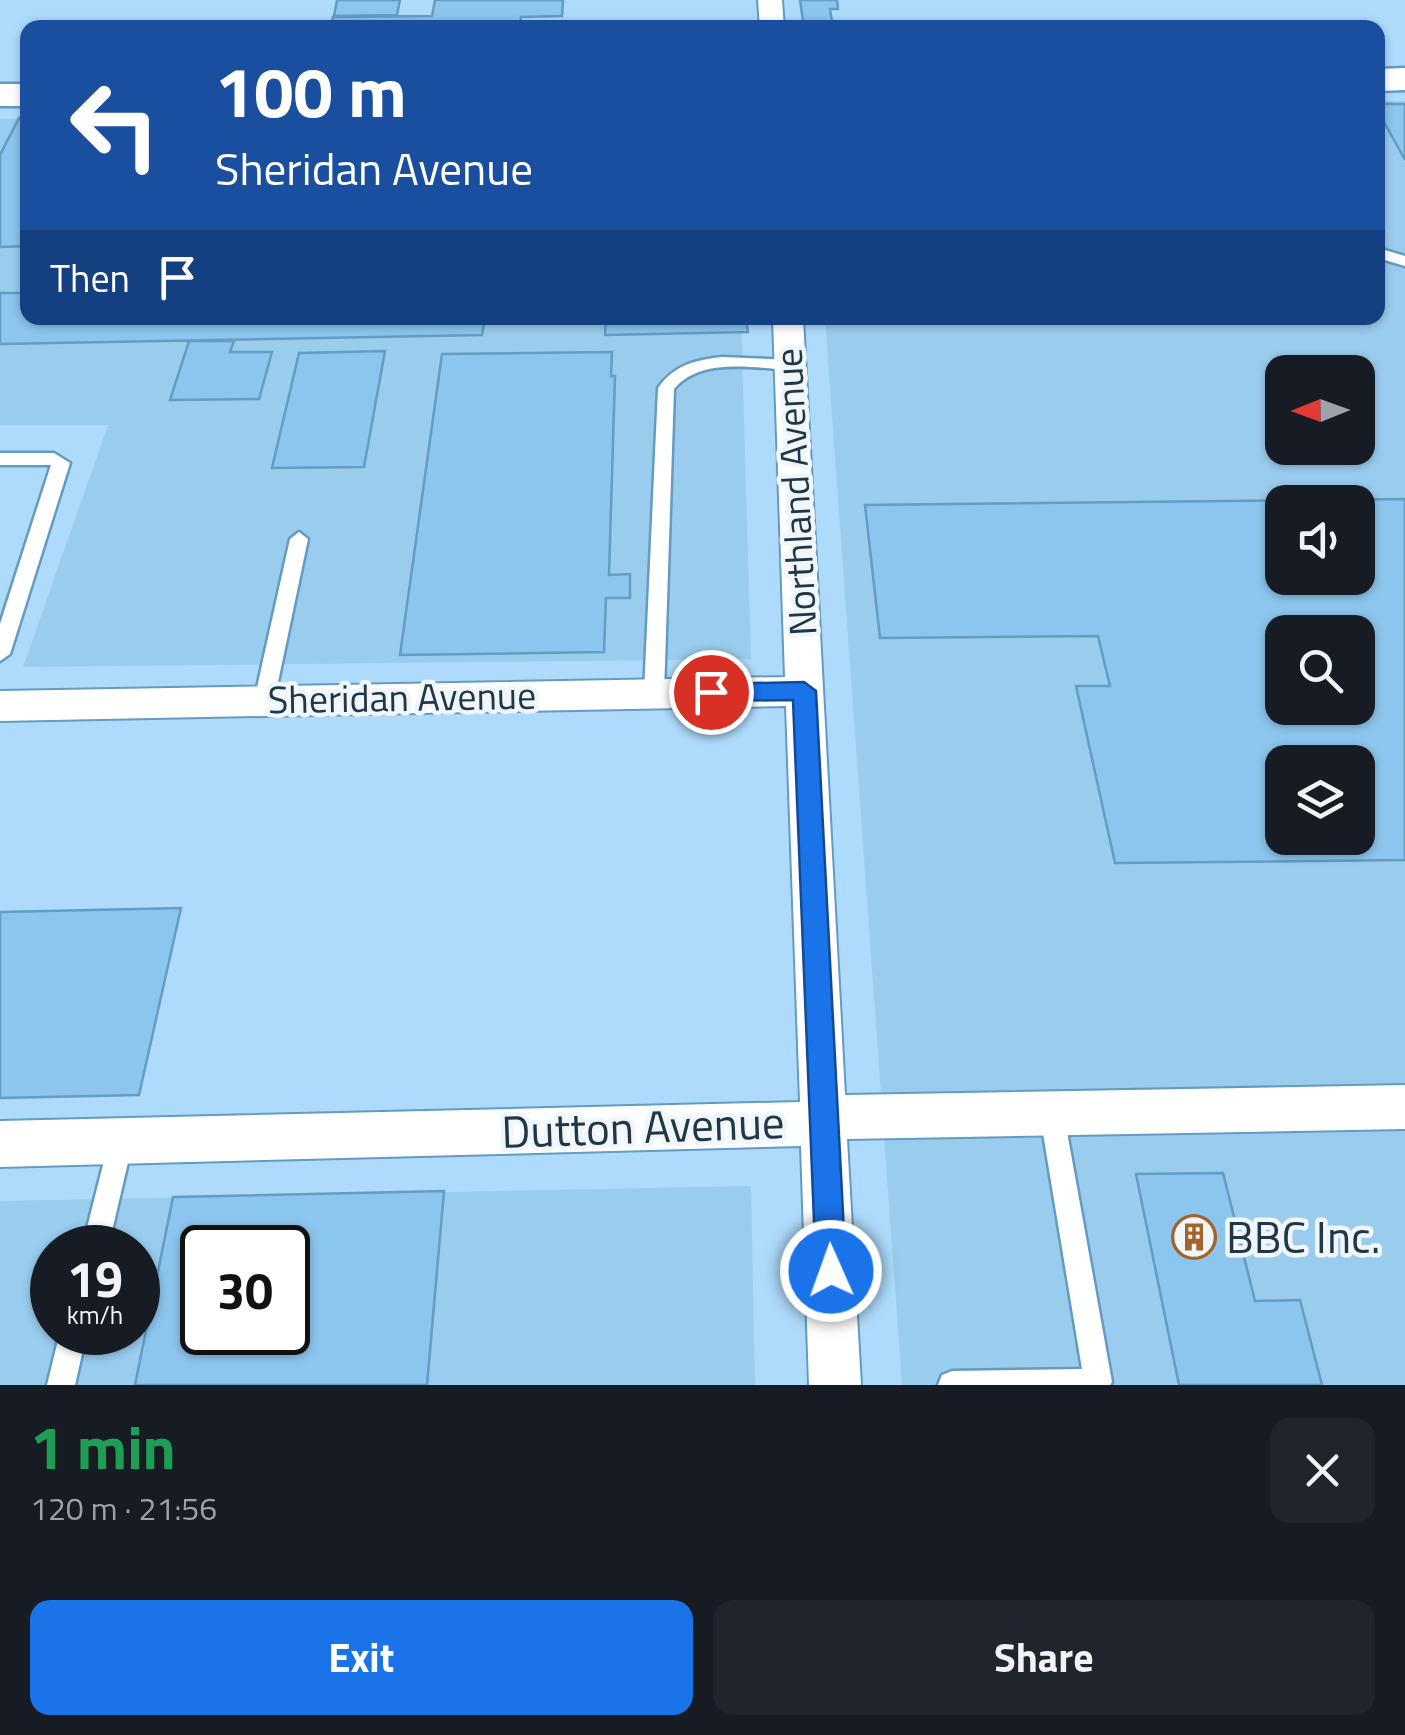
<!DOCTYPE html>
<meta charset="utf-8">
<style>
:root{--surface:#171b24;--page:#20242c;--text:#f1f3f6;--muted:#9ea1a6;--accent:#1a73e8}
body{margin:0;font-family:"Titillium Web",sans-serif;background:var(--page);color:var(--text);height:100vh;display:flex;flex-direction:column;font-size:38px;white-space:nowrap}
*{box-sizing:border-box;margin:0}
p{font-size:32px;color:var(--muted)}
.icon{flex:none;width:55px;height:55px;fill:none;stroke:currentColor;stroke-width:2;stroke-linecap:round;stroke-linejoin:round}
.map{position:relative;height:1385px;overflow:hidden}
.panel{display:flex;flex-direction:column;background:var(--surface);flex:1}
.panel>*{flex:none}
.banner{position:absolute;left:20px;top:20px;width:1365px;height:305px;border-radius:20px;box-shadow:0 2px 8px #0004;background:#1a4fa0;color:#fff;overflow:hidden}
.needle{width:65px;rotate:269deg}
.tools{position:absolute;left:1265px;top:355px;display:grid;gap:20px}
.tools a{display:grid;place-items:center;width:110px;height:110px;border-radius:20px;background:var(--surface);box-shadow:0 2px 8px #0004;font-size:50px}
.speed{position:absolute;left:30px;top:1225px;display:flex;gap:20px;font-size:50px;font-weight:700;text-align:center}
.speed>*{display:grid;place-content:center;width:130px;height:130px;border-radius:50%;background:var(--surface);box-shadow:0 2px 8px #0004;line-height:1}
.speed small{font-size:25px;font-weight:400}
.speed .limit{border:5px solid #111;border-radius:15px;background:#fff;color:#111}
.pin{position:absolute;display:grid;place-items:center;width:85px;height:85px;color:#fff;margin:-42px;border:5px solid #fff;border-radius:50%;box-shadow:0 2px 10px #0007}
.me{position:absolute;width:110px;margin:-55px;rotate:358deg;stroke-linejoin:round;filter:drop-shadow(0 0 8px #0008)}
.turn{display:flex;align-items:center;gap:35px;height:210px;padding:0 30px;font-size:45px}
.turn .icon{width:130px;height:130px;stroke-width:2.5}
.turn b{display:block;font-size:70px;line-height:85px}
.then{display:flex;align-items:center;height:95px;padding:0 30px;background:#0003;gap:20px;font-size:38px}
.round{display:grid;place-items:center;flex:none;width:105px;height:105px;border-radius:20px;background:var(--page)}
.summary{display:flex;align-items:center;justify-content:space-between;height:170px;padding:0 30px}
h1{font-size:60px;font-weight:700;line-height:75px;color:#1e9e55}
.cta{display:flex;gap:20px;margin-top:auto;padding:20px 30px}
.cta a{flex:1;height:115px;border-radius:20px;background:var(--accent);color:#fff;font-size:40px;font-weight:700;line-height:115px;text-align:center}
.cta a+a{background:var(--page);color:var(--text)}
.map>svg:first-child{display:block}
</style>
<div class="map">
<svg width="1405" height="1385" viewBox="0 0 1405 1385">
<rect width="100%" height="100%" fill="#aedbfc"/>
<!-- built -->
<path fill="#9accee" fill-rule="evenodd" d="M1378 101H1405V1385H902L825 318H1378ZM1282 372H1358V448H1282ZM1282 502H1358V578H1282ZM1282 632H1358V708H1282ZM1282 762H1358V838H1282Z
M0 119H27L28 318H741L751 659 23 667 108 425H0Z
M751 1186 755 1385H0V1201ZM52 1248H138V1332H52ZM202 1248H288V1332H202Z"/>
<!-- building -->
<path fill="#8cc5ed" stroke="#649cc2" stroke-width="2.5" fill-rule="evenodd" d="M337 0H400L397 15 334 16Z
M435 0H563L562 16 521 17 520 28H330L333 17 432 16Z
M800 0H837L838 9H830L833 28H804Z
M1378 104H1405V160L1378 111Z
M28 117V246L0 247V155L19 118Z
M0 293H28V318H485L482 335 0 344Z
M606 318H746L748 332 605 335Z
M189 341H234L230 352H272L259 399 170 400Z
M385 351 364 467 272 468 299 353Z
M612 352 611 376H615L609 575 630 574V598H606L604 652 400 655 442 354Z
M1405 499V860L1115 863 1076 686H1110L1098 636 880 638 865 505ZM1282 502H1358V578H1282ZM1282 632H1358V708H1282ZM1282 762H1358V838H1282Z
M181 908 139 1095 0 1098V912Z
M1223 1173 1255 1301 1300 1300 1322 1385H1179L1136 1174Z
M444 1191 427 1385H135L173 1197ZM202 1248H288V1332H202Z"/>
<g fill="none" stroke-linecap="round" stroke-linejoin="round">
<!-- lane casing -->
<g stroke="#639bc1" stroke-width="5">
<path id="lane" d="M1378 248 1405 256V266L1378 258Z
M722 357 790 360 798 365 790 370C753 368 701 357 674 389L664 693 661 698H647L644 693 658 388C674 365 695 360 722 357Z
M0 453H54L70 463 10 654 0 661V624L51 465H0Z
M299 532 308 539 274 701 271 707H257L254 701 290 539Z
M1052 1103 1061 1107 1064 1115 1112 1382 1110 1385H938L942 1375 952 1371 1082 1369 1040 1115 1043 1107Z
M121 1129 130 1133 133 1141 108 1248H82L109 1141 112 1133Z
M60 1332H87L75 1385H47Z"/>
</g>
<!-- street casing -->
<g stroke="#639bc1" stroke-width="4">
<path id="street" d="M758 0H782L784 28H760Z
M773 318H803L845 1095 1405 1085V1129L847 1139 861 1385H809L801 1146 0 1167V1121L800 1102 786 706 0 721V691L785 677Z"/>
</g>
<!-- secondary casing -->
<g stroke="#639bc1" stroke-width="5">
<path id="secondary" d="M1405 68V90L1378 91V69Z
M0 84H28V106H0Z"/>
</g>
<!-- lane -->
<use href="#lane" fill="#fff" fill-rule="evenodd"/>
<!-- street -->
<use href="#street" fill="#fff" fill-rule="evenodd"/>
<!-- secondary -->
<use href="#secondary" fill="#fff" fill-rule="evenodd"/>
</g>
<!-- route -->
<path fill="#1a73e8" stroke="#114b97" stroke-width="2.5" d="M804 682 816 691 846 1271 841 1281 831 1286 820 1281 816 1271 793 700 711 701 700 692 711 684Z"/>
<!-- icons -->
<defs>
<g id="building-ring" transform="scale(2.25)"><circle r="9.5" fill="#f1f6fb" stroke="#a3642b" stroke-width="1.5"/><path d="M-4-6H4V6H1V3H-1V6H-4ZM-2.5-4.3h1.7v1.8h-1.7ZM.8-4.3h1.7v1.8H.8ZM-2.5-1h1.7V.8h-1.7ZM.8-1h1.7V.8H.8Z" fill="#a3642b"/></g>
</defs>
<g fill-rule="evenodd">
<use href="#building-ring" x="1194" y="1237"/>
</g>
<g text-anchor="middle" stroke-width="9" stroke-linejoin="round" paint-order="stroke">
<!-- street labels -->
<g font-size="38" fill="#203747" stroke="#f1f6fb">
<text transform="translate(796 492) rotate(-93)" y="13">Northland Avenue</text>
<text transform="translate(402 698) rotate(-1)" y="13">Sheridan Avenue</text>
</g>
<!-- near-street labels -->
<g font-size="45" fill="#203747" stroke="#f1f6fb">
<text transform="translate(643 1127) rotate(-2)" y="16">Dutton Avenue</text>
</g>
<!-- near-poi labels -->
<g font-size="45" fill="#203747" stroke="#f1f6fb" text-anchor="start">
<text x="1226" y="1253">BBC Inc.</text>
</g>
</g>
</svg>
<div class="tools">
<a><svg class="needle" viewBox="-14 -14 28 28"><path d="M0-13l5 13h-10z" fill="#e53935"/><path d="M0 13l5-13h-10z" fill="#9ea1a6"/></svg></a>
<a><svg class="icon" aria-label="sound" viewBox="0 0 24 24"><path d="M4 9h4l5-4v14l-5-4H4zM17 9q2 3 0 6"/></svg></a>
<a><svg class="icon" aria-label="search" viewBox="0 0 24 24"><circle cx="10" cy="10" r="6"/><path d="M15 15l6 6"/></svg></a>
<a><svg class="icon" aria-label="layers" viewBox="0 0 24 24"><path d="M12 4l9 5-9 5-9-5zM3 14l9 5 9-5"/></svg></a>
</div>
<div class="speed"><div>19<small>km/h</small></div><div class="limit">30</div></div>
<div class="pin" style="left:711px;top:692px;background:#d93025"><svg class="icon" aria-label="arrive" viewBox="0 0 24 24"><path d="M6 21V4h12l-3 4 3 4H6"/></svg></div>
<svg class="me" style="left:831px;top:1271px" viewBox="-20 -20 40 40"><circle r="17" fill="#1a73e8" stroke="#fff" stroke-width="3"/><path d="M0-11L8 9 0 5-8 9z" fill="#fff"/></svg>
<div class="banner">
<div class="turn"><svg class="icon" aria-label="left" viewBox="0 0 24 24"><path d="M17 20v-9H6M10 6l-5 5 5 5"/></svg><div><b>100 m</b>Sheridan Avenue</div></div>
<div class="then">Then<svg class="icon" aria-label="arrive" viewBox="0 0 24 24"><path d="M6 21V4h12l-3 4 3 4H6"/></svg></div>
</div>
</div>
<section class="panel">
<div class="summary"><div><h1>1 min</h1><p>120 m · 21:56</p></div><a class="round"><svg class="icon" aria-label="close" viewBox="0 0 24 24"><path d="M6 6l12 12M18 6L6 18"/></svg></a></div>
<div class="cta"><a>Exit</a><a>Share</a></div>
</section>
